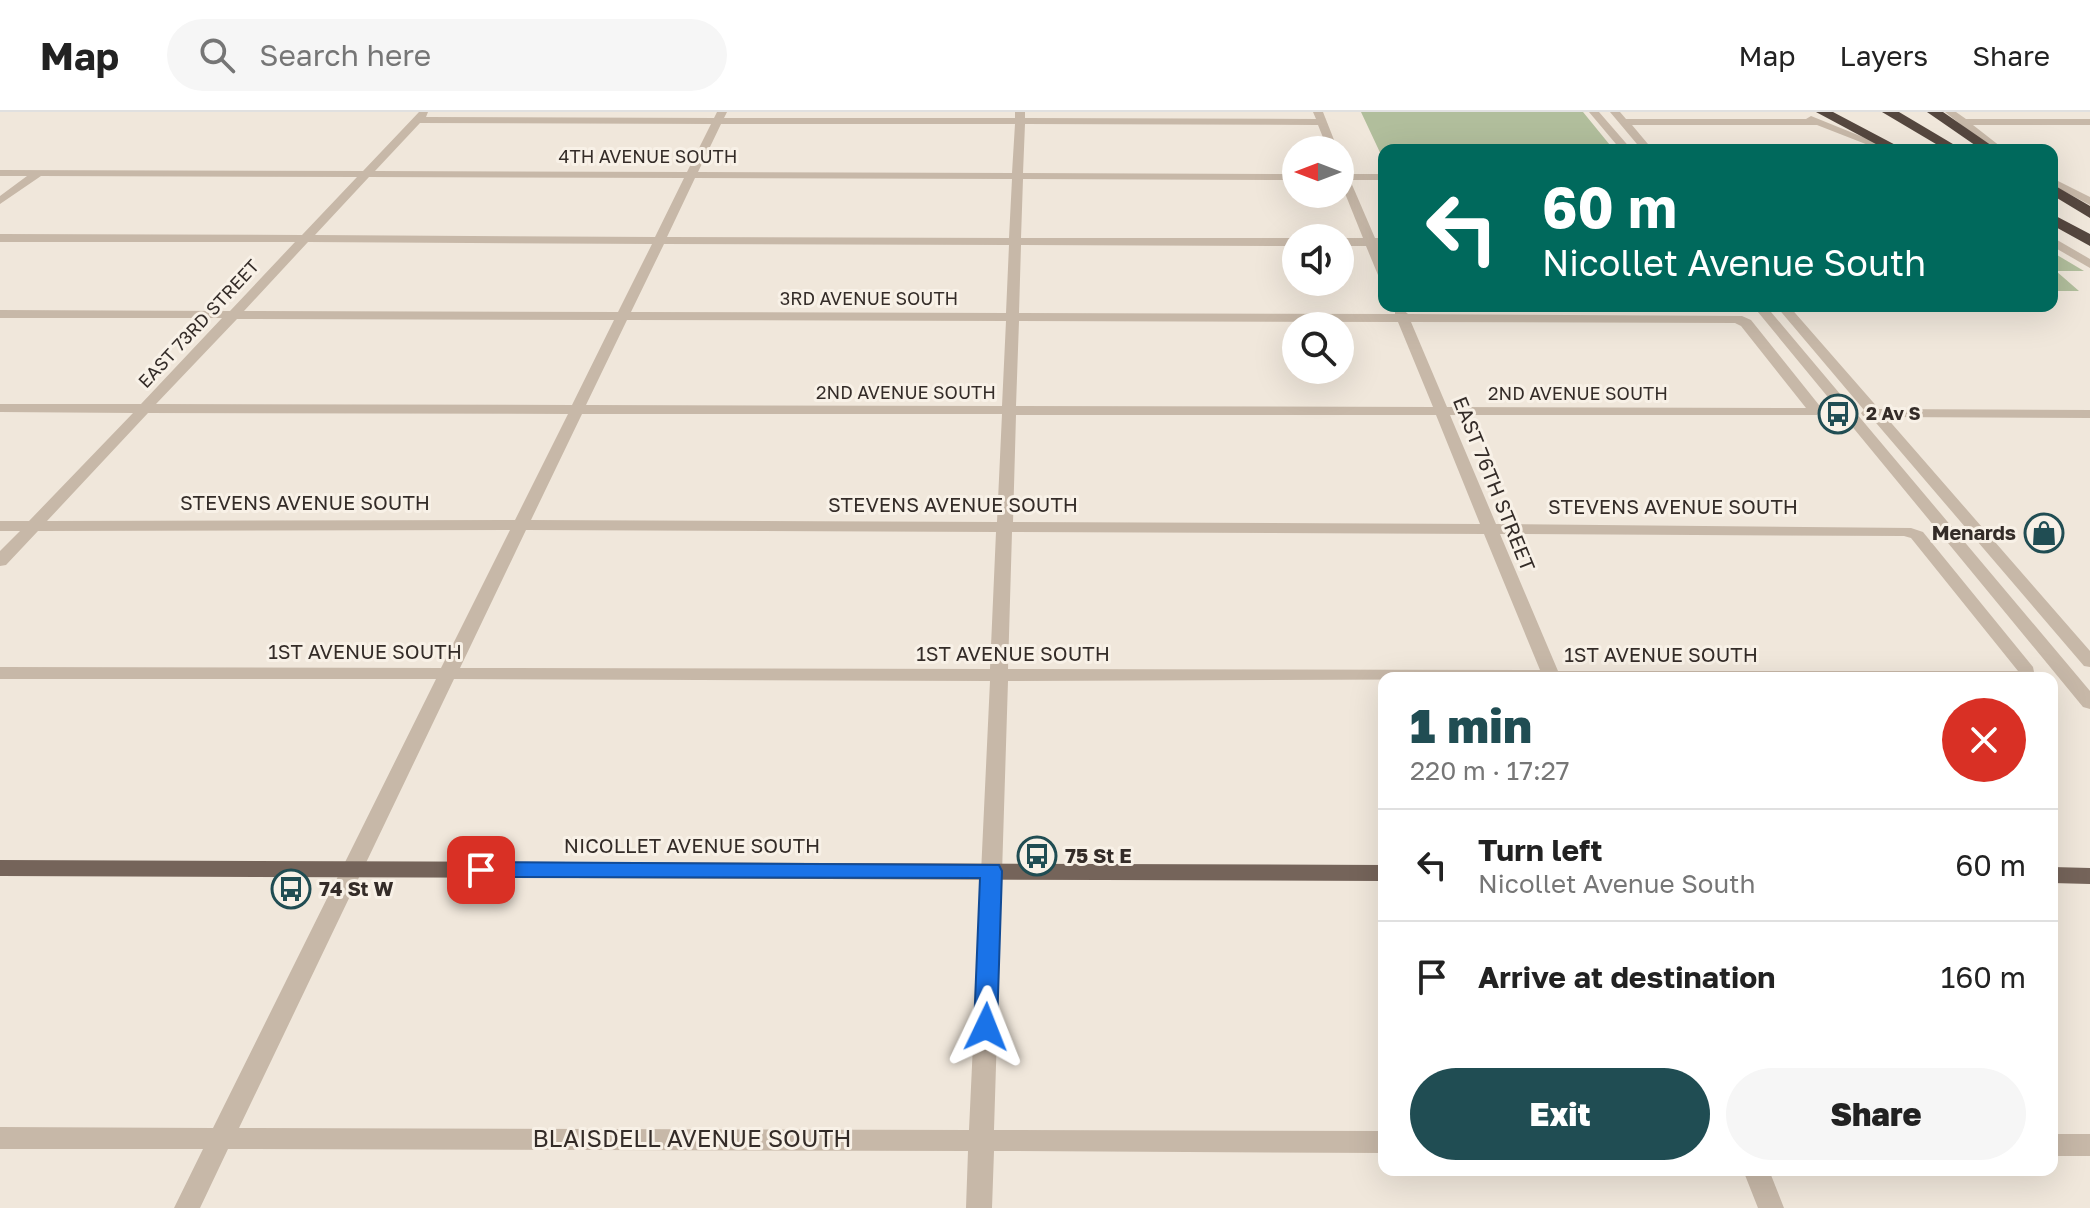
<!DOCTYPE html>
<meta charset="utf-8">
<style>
:root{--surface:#fff;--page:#f6f6f6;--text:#222;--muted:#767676;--line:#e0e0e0;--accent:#204d53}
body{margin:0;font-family:"Golos Text",sans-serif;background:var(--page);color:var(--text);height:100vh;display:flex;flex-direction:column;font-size:30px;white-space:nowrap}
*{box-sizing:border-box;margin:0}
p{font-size:26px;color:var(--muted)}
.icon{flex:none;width:44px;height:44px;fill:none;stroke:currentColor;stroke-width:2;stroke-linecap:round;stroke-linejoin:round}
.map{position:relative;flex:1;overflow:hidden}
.side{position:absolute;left:1378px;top:560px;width:680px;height:504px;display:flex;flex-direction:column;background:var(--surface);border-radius:16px;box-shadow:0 8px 32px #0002}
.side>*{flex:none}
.guide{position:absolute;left:1378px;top:32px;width:680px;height:168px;border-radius:16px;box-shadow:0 8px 32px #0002;background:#00695c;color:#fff;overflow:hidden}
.needle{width:52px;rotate:270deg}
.fabs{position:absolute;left:1282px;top:24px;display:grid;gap:16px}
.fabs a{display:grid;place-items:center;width:72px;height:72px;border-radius:50%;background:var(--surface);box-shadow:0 8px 32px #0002;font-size:40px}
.pin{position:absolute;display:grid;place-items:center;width:68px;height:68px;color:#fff;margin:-34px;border-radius:16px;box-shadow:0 4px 12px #0006}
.me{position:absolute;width:88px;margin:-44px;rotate:2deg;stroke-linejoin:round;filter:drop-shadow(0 0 6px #0008)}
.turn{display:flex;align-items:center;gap:28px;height:168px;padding:0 32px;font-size:36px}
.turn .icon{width:104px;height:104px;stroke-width:2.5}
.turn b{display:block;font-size:56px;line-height:68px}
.round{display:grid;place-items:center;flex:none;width:84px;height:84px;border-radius:42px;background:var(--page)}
.headline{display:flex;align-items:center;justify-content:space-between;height:136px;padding:0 32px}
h1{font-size:48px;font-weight:800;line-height:60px;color:var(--accent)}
.primary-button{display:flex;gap:16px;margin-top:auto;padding:16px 32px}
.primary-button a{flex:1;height:92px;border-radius:48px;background:var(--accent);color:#fff;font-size:32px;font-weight:800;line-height:92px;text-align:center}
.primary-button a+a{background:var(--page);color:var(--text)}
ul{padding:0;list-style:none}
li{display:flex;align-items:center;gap:24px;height:112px;padding:0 32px;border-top:2px solid var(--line)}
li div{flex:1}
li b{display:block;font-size:30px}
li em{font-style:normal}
header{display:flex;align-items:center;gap:48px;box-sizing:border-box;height:112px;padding:0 40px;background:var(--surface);border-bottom:2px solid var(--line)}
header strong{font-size:38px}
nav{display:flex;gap:44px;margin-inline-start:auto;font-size:28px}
.search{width:560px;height:72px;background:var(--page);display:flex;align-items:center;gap:20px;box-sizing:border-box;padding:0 28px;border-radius:44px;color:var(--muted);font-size:30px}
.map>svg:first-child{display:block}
</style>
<header>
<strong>Map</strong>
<div class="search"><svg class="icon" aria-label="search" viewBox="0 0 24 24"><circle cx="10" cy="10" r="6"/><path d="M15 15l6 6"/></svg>Search here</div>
<nav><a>Map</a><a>Layers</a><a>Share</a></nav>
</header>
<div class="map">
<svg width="2090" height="1096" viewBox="0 0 2090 1096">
<rect width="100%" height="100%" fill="#f0e7db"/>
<!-- green -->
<path fill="#b1be9c" d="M1361 0H1583L1614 38H1384V49Z
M2052 140 2084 159H2056L2079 179H2052Z"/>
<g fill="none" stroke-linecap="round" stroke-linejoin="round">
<!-- minor -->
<path fill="#c7b8a8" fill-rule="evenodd" d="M419 0H428L426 5 714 6 717 0H727L724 6H1015V0H1025V6L1316 7 1313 0H1323L1338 38H1328L1318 13 1025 12 1023 61 1296 62V68L1023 67 1021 126H1296V134L1021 133 1019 201 1395 202V196L1400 195 1408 202 1742 204 1751 208 1819 293 1821 296 1817 303H1450L1496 412 1911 416 1923 420 2033 555 2035 565 1008 569 994 1018 1384 1019V1041L994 1039 992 1096H966L968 1039 228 1037 200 1096H174L203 1037H0V1015L213 1016 436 567H0V555L441 556 510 418 38 419 6 453 0 454V439L20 419H0V409H29L133 301 0 300V292H141L222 206H0V198L230 199 295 130H0V122L302 123 357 65 41 64 0 92V84L27 64H0V58L363 59ZM420 11 711 12 687 60 375 59ZM721 12H1015L1012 61 698 60ZM369 65 684 66 655 125 315 123ZM695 66 1012 67 1009 126 667 125ZM308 130 652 132 618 200 244 199ZM664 132 1009 133 1006 201 631 200ZM237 207 614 208 572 293 156 292ZM627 208 1006 209 1002 294 586 293ZM1019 209 1398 210 1433 295 1016 294ZM1411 210 1735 211 1741 214 1806 296 1447 295ZM148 301 568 302 515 408 47 409ZM582 302H1002L997 410 531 408ZM1016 303H1436L1480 412 1013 410ZM526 418 996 420 990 557 460 556ZM1012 420 1484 422 1540 558 1008 557ZM1500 422 1904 424 1911 426 2018 559H1558ZM454 567 990 569 969 1018 239 1016Z
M1589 0H1599L1632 38H1621Z
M1610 0H1620L1626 7H1806L1811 4 1895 38H1881L1817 13H1632L1653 38H1642Z
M1945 0H1956L1966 7H2090V13H1973L2005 38H1993Z
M1340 53 1348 62H1384V68H1350L1375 126H1384V134H1378L1384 148V167L1378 163 1366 134H1340V126H1363L1340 69Z
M2052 66 2090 85V93L2052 73Z
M2052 125 2090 147V156L2052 134Z
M1753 194H1766L2090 579V597L2083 595Z
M1776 194H1789L1879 297 2090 298V306L1886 305 2090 539V555L2084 554 1871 305 1863 304 1861 301 1864 298Z
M2052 1022H2090V1044H2052Z
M1743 1058H1769L1784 1096H1758Z"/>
<!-- major -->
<path fill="#75645a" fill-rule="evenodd" d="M0 748 1384 753V769L0 764Z
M2052 755 2090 756V772L2052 771Z"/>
<!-- highway -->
<path fill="#55473f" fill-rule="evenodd" d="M1816 0H1833L1905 38H1887Z
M1882 0H1899L1963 38H1946Z
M1927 0H1943L1998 38H1982Z
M2052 72 2090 94V106L2052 83Z
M2052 102 2090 122V134L2052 113Z"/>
</g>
<!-- route -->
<path fill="#1a73e8" stroke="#114b97" stroke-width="2" d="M481 750 999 753 1002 759 997 915 994 922 986 925 977 922 974 915 980 766 481 765 473 763 470 758 473 752Z"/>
<!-- icons -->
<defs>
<g id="bus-ring" transform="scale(2)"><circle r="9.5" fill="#f8f1e7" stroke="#204d53" stroke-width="1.5"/><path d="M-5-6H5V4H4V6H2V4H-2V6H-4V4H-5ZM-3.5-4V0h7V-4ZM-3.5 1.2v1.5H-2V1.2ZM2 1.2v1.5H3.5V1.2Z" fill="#204d53"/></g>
<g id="shop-ring" transform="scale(2)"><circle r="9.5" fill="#f8f1e7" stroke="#204d53" stroke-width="1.5"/><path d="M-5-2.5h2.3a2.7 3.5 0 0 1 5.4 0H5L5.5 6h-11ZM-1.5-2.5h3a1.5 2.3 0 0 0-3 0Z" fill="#204d53"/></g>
</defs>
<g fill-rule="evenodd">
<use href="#bus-ring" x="1838" y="302"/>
<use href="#shop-ring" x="2044" y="421"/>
<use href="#bus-ring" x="1037" y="744"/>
<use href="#bus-ring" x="291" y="777"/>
</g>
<g text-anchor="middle" stroke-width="6" stroke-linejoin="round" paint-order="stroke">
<!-- far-street labels -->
<g font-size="18" fill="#342c28" stroke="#f8f1e7">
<text x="648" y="51">4TH AVENUE SOUTH</text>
<text x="869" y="193">3RD AVENUE SOUTH</text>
<text transform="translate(199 212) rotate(-47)" y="6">EAST 73RD STREET</text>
<text x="906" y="287">2ND AVENUE SOUTH</text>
<text x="1578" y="288">2ND AVENUE SOUTH</text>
</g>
<!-- far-poi labels -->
<g font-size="18" font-weight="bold" fill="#342c28" stroke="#f8f1e7" text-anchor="start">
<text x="1866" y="308">2 Av S</text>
</g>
<!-- street labels -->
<g font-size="20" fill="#342c28" stroke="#f8f1e7">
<text transform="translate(1494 372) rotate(68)" y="7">EAST 76TH STREET</text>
<text x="305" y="398">STEVENS AVENUE SOUTH</text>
<text x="953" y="400">STEVENS AVENUE SOUTH</text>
<text x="1673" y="402">STEVENS AVENUE SOUTH</text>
<text x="365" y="547">1ST AVENUE SOUTH</text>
<text x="1013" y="549">1ST AVENUE SOUTH</text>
<text x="1661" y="550">1ST AVENUE SOUTH</text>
<text x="692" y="741">NICOLLET AVENUE SOUTH</text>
</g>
<!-- poi labels -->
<g font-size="20" font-weight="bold" fill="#342c28" stroke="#f8f1e7" text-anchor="start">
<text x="2016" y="428" text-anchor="end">Menards</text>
<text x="1065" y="751">75 St E</text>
<text x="319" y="784">74 St W</text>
</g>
<!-- near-street labels -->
<g font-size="24" fill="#342c28" stroke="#f8f1e7">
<text x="692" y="1035">BLAISDELL AVENUE SOUTH</text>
</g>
</g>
</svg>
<div class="fabs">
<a><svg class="needle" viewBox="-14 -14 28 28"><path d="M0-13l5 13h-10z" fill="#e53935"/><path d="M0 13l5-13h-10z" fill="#767676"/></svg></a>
<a><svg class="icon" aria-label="sound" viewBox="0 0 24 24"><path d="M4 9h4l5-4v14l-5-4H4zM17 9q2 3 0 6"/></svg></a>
<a><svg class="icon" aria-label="search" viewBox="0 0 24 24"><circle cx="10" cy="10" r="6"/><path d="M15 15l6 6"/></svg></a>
</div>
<div class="pin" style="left:481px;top:758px;background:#d93025"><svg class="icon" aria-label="arrive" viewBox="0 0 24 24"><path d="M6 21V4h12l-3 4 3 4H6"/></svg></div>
<svg class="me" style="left:986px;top:915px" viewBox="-20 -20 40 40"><path d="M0-17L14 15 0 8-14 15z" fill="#1a73e8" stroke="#fff" stroke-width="4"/></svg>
<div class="guide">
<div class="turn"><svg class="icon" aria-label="left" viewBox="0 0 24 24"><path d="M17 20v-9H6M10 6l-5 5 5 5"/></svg><div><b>60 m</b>Nicollet Avenue South</div></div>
</div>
<section class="side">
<div class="headline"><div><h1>1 min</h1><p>220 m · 17:27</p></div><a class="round" style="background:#d93025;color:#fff"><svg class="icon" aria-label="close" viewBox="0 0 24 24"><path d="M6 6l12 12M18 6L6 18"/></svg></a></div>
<ul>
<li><svg class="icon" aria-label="left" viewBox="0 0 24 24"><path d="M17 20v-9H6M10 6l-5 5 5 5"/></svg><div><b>Turn left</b><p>Nicollet Avenue South</p></div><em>60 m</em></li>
<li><svg class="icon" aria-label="arrive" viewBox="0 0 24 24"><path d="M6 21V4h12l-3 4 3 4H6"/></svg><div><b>Arrive at destination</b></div><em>160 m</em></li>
</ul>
<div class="primary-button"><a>Exit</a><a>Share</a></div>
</section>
</div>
